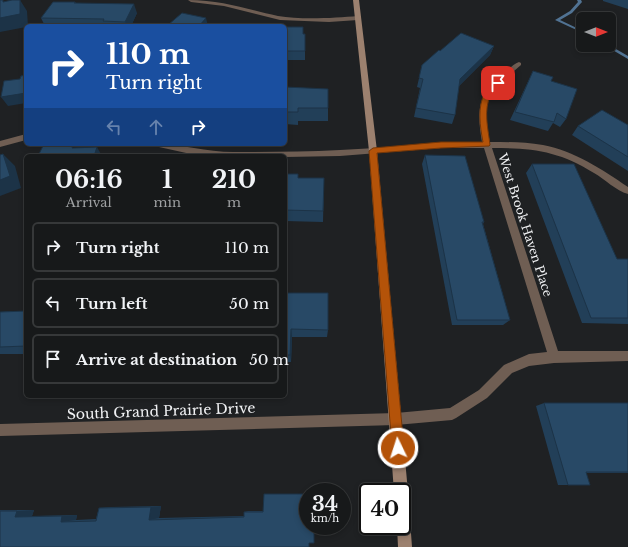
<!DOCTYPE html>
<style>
:root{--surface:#17191a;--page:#242627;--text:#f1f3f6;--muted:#9ea0a2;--line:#363839}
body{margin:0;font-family:"Libre Baskerville",serif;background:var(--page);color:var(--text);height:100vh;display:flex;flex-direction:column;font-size:15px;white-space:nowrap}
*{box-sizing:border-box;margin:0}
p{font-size:13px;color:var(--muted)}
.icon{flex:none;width:22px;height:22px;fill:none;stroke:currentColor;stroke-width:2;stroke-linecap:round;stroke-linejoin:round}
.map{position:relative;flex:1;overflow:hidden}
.sheet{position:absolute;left:24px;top:154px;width:263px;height:244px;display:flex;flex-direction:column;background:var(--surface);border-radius:6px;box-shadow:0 2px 6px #0003,0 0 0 1px var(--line)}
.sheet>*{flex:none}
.top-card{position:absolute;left:24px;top:24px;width:263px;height:122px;border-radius:6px;box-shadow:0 2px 6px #0003,0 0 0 1px var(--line);background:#1a4fa0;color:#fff;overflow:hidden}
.needle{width:26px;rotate:90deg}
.fabs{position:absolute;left:576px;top:12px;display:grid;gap:8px}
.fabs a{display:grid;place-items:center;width:40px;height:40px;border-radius:6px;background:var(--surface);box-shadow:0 2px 6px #0003,0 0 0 1px var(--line);font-size:20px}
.speed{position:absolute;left:299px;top:483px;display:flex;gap:8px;font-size:20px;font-weight:700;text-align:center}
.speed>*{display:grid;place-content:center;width:52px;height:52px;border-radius:50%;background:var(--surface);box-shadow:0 2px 6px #0003,0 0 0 1px var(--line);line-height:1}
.speed small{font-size:10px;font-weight:400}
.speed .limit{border:2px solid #111;border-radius:6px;background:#fff;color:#111}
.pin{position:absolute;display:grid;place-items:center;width:34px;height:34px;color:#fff;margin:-17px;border-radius:8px;box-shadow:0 2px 6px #0006}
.me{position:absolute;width:44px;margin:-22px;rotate:356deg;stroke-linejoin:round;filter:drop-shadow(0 0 3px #0008)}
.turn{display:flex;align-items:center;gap:14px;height:84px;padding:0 16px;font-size:18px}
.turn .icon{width:52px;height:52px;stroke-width:2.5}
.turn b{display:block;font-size:28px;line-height:34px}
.lanes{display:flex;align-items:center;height:38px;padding:0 16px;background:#0003;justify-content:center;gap:20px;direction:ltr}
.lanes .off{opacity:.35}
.eta{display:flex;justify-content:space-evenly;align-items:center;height:68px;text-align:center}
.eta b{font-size:24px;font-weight:700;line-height:28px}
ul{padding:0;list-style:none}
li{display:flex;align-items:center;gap:12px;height:50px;margin:0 8px 6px;padding:0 8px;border:2px solid var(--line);border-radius:6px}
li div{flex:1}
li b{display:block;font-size:15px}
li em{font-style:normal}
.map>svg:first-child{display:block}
</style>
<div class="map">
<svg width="628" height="547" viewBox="0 0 628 547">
<rect width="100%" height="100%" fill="#1f2123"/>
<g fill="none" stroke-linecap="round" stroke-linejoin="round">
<!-- stream -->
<path fill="#517393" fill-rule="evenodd" d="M577 0H581L582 2 572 13 560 20 583 31V33L555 20 570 11 578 2Z
M604 45H609L628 56V59Z"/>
<!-- street -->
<path fill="#6f5e53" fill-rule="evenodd" d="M188 0C222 0 246 9 278 16 301 20 335 18 358 16L361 18 358 20 329 22 280 20 224 6 191 2Z
M519 62 521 63V65C489 93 481 98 490 142 508 142 525 142 543 145 574 151 602 169 628 187V194C616 191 605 179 594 173 559 151 533 148 492 148L558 351H628V361L554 363 529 366 512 373 487 398 456 418 452 420 396 425 0 436V424L396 413 450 408 479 390 504 365 529 354 547 352 484 148H441L340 156 285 157 200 156 159 147 155 144C181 144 207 152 233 152 269 152 305 152 340 150 388 148 435 142 482 142 477 113 477 95 501 75 507 71 513 64 519 62Z
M26 134V140L0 147V141Z"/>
<!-- secondary -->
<path fill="#9c816f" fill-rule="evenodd" d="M353 0H359L377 151 408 492 406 497 402 498 407 500 409 505 412 547H398L397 526H402V492H394L369 151Z"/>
</g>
<!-- wall -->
<path fill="#223f58" d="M603 0H628V9L603 1Z
M75 2 76 3 137 13 131 26H45L41 18Z
M285 27 303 34 305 43V60H285Z
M494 46 490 55 459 86 455 115 452 124 414 117 420 88 417 87 422 65 440 51Z
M533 71 551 81 566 119 560 127 553 123 548 131 510 120Z
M285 87 328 108V121H298V125L285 124Z
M628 125V171L572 135 578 126Z
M425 155 484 222 483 224 510 320 503 325H452L422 164Z
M532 164 617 259H628V324L582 323 526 173Z
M285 174 298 178H324L323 222 285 221Z
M285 293 328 330 327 337H292L291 362H285Z
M26 311V354H0V312Z
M544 403H628V473H586L590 485H558L536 406Z
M161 506 159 518 244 516V512L248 511H263L309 543 0 547V510H34L32 516 77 515 76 520 96 519 99 508 111 507Z"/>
<!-- shaded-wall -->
<path fill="#1c3347" d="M20 0 27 11 28 26H26V27L0 32V18Z
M134 4 137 13 131 26H127L125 22Z
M206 18 208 26H199Z
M494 46 490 55 457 88 460 79Z
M26 93V103L8 106 1 97Z
M97 147 102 156H94Z
M3 154 15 166 21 188 0 196V180Z
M291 329 292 337 291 362 290 355Z
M161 506 159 518 149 520 151 507Z
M34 510 32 516 15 517 17 511Z
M77 515 76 520 61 522 62 516Z"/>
<!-- building -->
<path fill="#284966" stroke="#1c3347" d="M0 0H3V2L12 0H20V14L0 18Z
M53 2H75L74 3 134 4 125 22 103 21 104 19 41 18Z
M182 13 206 18 199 26H172L168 25Z
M285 27H303V34H305V51H285Z
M461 33 494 46 460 79 455 115 416 108 423 79 419 78 422 65 439 50 440 51Z
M533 71 553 77 551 81 577 89 566 119 557 113 554 122 515 112Z
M26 75V93L1 97 4 81 20 79 21 76Z
M285 87 328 89V108H298V112H285Z
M602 110 628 125V157L578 126Z
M73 145 72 148 97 147 94 156H38L43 146Z
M3 154 10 176 0 180V155Z
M425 155 465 156 484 222H482L510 320H457Z
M532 164H574L617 259H628V318H591Z
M285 174H298V178H324L323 211 285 210Z
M285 293H328V330L291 329 290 355H285Z
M26 311V346L0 347V312Z
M544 403H628V472H586L590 485H568Z
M264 494H308V526H314V543H309V547H0V511H17L15 517 62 516 61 522 96 521 99 508 151 507 149 520 244 517V512H263Z"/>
<!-- route -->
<path fill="#b45309" stroke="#753606" d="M496 81 502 83C499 87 493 90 491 94 483 110 488 128 490 145L489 146 441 148 377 153 404 448 402 452 398 454 394 452 392 448 369 151 373 148 441 142H483C480 126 477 108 485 92 487 88 493 85 496 81Z"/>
<g text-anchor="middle" stroke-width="3" stroke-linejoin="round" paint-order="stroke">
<!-- street labels -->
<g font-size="12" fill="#f0f1f3" stroke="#1f2123">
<text transform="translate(525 225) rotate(72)" y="4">West Brook Haven Place</text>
</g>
<!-- near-street labels -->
<g font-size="14" fill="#f0f1f3" stroke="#1f2123">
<text transform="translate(161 411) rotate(-2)" y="5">South Grand Prairie Drive</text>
</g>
</g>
</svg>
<div class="fabs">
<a><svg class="needle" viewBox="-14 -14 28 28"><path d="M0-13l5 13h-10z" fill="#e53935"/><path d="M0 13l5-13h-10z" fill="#9ea0a2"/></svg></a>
</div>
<div class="speed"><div>34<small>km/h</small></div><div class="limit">40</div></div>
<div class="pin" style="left:498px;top:83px;background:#d93025"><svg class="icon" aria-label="arrive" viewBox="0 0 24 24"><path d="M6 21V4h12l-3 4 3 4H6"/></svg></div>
<svg class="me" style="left:398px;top:448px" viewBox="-20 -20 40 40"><circle r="17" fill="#b45309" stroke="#fff" stroke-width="3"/><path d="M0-11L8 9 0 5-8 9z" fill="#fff"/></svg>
<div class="top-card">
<div class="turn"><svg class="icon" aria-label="right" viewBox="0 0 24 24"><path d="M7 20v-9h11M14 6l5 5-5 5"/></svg><div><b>110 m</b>Turn right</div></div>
<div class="lanes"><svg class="icon off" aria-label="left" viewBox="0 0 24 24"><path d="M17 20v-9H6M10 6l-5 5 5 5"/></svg><svg class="icon off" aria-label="ahead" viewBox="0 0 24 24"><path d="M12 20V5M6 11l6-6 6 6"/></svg><svg class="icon" aria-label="right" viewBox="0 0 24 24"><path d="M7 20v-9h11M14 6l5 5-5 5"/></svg></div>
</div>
<section class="sheet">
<div class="eta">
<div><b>06:16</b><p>Arrival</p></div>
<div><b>1</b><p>min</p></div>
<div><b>210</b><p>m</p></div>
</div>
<ul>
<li><svg class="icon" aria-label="right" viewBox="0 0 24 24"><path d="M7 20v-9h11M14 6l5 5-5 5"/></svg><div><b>Turn right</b></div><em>110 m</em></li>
<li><svg class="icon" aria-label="left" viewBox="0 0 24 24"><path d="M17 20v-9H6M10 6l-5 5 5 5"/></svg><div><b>Turn left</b></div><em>50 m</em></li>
<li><svg class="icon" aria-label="arrive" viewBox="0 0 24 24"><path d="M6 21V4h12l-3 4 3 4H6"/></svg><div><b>Arrive at destination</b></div><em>50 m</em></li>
</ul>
</section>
</div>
